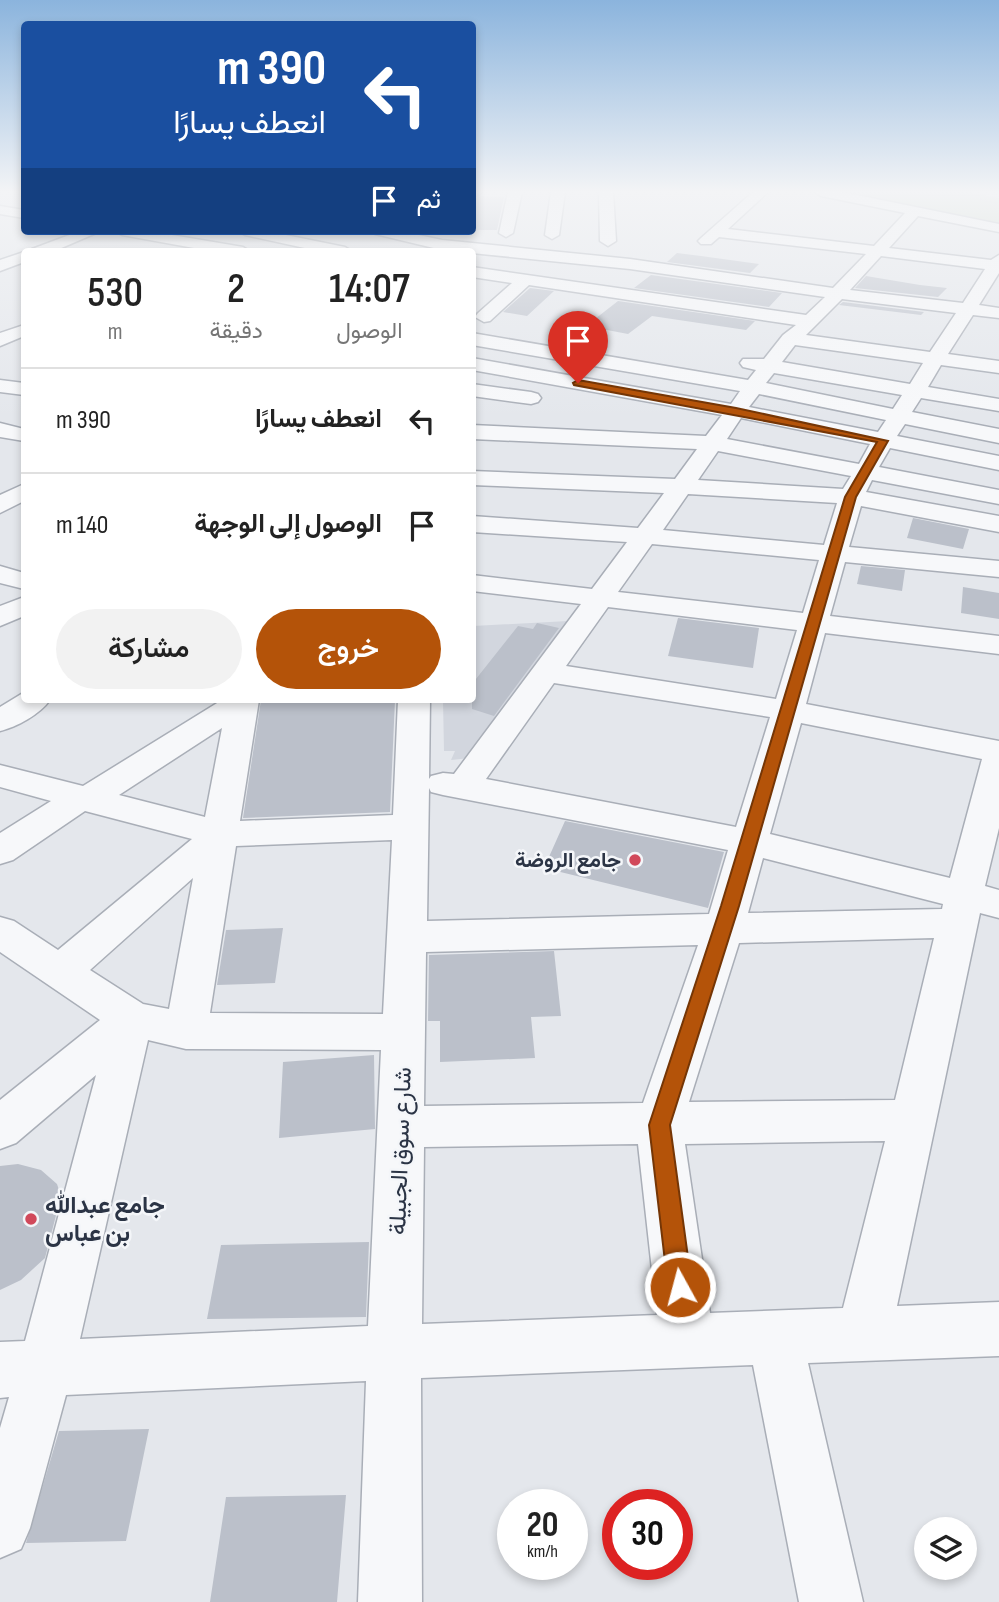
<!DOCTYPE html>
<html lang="ar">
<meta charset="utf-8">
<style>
:root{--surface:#fff;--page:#f2f2f2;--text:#222;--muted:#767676;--line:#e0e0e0;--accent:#b45309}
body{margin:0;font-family:"Sofia Sans Condensed",Vazirmatn,sans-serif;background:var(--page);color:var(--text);direction:rtl;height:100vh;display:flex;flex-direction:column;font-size:26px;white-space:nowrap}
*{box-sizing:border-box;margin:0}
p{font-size:23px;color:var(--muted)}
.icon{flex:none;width:38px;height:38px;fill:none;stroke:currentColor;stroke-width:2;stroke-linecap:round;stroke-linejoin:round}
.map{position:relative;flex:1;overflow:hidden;direction:ltr}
.side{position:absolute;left:21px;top:248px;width:455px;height:455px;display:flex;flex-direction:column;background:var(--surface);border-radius:7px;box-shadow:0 4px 10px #0003;direction:rtl}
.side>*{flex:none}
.guide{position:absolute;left:21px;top:21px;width:455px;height:214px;border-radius:7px;box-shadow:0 4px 10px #0003;direction:rtl;background:#1a4fa0;color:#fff;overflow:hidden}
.tools{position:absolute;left:914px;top:1517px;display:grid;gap:14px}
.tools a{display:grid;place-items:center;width:63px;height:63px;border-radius:50%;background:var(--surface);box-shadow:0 4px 10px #0003;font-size:35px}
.speed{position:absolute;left:497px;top:1489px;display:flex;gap:14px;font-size:35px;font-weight:700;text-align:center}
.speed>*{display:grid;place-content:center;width:91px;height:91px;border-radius:50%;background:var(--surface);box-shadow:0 4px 10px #0003;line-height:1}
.speed small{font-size:18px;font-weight:400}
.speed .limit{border:10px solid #d22;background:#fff;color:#111}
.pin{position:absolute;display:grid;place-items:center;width:60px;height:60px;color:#fff;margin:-72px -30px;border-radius:50% 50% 50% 0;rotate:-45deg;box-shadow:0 0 7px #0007}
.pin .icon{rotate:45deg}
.me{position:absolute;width:77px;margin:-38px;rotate:353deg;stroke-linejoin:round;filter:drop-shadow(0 0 5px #0008)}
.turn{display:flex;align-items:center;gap:24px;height:147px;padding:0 35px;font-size:32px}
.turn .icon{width:91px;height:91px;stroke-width:2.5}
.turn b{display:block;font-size:49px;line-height:60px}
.then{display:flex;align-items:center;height:66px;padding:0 35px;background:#0003;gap:14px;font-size:26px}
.eta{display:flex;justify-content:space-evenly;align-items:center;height:119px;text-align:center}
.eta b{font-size:42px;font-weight:600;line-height:49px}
.cta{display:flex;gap:14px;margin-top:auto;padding:14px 35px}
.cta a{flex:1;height:80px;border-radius:42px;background:var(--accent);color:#fff;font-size:28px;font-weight:600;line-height:80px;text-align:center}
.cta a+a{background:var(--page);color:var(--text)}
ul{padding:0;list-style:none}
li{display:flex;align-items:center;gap:21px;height:105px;padding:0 35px;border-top:2px solid var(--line)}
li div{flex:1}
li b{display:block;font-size:26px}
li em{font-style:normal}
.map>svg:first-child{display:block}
</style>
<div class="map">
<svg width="999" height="1602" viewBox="0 0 999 1602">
<rect width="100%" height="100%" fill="#e4e7ec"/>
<!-- built -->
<path fill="#d2d6de" d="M568 621 470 758 451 760 455 751H444L443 700H472L473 626Z"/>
<!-- green -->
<path fill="#c9d6c5" d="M843 192H968L999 198V223Z"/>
<!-- building -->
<path fill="#bbc0ca" d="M481 196 504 197 497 230H472V200Z
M677 253 701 256 759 264 750 273 667 262Z
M651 275 782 293 769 307 634 288Z
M866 276 920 285 947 288 938 297 855 288Z
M530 288 554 291 527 316 503 312Z
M618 301 755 321 746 330 652 316 628 334 586 326Z
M843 302 924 312 921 315 839 305Z
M913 518 969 529 963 549 907 538Z
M861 566 905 570 902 591 857 584Z
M963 587 999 593V619L961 613Z
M678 618 759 628 753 668 668 656Z
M537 623 559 628 494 716 472 709V684L518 626 533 629Z
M261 700H395L390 812 243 818Z
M565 821 724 852 708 908 544 868Z
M283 928 275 983 217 985 226 930Z
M554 951 561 1016 531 1017 535 1058 440 1062V1021H428L429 955Z
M374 1055 375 1129 279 1138 283 1062Z
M18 1164 41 1170 57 1184 61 1196 45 1258 21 1280 0 1290V1166Z
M369 1242 366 1317 207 1319 221 1245Z
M149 1429 126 1541 26 1543 59 1431Z
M346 1495 337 1602H210L226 1497Z"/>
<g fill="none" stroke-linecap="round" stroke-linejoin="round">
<!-- minor casing -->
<g stroke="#a9aeb7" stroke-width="3">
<path id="minor" d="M472 192H483L472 198Z
M508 192H522L513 233 506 237 499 233Z
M551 192H565L559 235 552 239 545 235Z
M599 192H613L616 241 608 246 600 241Z
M753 192H768L728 229 874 246 905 213 821 196 814 192H842L999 224V232L918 216 889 248 991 260 999 255V273L979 305 999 308V318L973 315 948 354 999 361V373L941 365 928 387 999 399V411L921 398 912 412 999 429V443L905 424 897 436 999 456V470L890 448 879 467 999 490V504L872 480 866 492 999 516V532L861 506 849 547 999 561V577L845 562 830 616 999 636V654L825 633 806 704 999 741V828L985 886 999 890V918L980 913 897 1306 999 1302V1356L808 1363 863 1602H799L753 1365 421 1378 422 1602H358L366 1381 66 1395 30 1528 21 1549 0 1558V1428L9 1397 0 1398V1342L25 1341 96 1075 16 1143 0 1149V1100L100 1020 0 952V917L14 921 58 950 192 839 85 811 13 860 0 864V833L51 801 0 787V765L83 786 222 700H259L240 821 393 815 398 700H430L429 779 431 776 443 773 454 774 581 604 472 591V575L592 589 627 542 472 532V516L638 528 664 493 472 485V471L675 479 697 449 472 439V425L706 436 722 415 472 370V358L731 404 740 391 472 345V333L748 380 756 370 743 367 740 363 743 359H764L783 335 796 325 529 285 490 321 484 322 475 317 478 313 512 283 472 277V267L806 315 825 297 630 269 442 250 375 234 373 231H400L442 240 630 259 833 288 866 254 719 237 711 244H701L698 241 701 238ZM881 256 985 269 963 303 850 290ZM842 299 956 313 930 352 806 335ZM795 345 923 363 910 384 782 362ZM774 373 902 395 893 409 766 383ZM759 394 886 420 878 432 749 407ZM741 418 870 444 859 464 727 439ZM718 451 851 476 843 489 698 480ZM688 494 837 503 824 545 663 530ZM652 544 819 560 803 613 618 592ZM608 607 797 630 776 699 566 666ZM554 683 770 717 736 827 486 779ZM801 723 982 759 950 878 770 834ZM222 728 205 817 119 795ZM429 788 431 792 443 795 728 850 709 914 427 921ZM392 840 383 1014 210 1013 236 846ZM763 858 943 904 942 909 748 913ZM193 878 169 1009 143 1004 90 970ZM934 938 895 1100 689 1102 739 943ZM698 945 643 1103 424 1106 426 952ZM148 1040 186 1049 381 1050 368 1326 80 1339ZM885 1141 843 1308 710 1313 685 1144ZM638 1144 657 1315 422 1324 424 1147Z
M0 206 24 210V218L0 214Z
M80 231H101L52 252H30L32 249Z
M115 231H148L243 247 251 252H216L122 235Z
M238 231H266L345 247 353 252H323L245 235Z
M24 252V262L0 271V260Z
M24 325V336L0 346V333Z
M0 380 24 383V395L0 392Z
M472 384 531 392 538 394 541 398 538 402 531 404 472 396Z
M0 423 24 429V441L0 437Z
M24 484V501L0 513V495Z
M0 566 24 573V589L0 583Z
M24 597V616L0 626V606Z
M23 693 24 700H50C40 714 17 727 0 731V707Z"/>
</g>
<!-- path -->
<path stroke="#c2c5cb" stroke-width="2" stroke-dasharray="2.5 2.5" stroke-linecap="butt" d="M927 195H982
M977 195 980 199 999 204"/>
<!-- minor -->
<use href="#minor" fill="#f7f8fa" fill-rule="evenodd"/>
</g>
<!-- sky -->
<linearGradient id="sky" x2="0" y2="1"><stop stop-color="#8bb4dd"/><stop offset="0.46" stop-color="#f3f4f6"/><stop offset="1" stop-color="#f3f4f6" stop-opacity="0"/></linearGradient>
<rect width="999" height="417" fill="url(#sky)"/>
<!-- route -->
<path fill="#b45309" stroke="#753606" stroke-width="2" d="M578 380 736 408 888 441 856 497 739 906 670 1125 692 1287 688 1296 680 1299 671 1296 668 1287 649 1125 721 906 845 497 877 442 574 385 573 383Z"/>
<!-- markers -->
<g fill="#d1495b" stroke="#f4f6f9" stroke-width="2.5">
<circle cx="635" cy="860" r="7"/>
<circle cx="31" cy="1219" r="7"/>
</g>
<g text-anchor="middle" stroke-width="5" stroke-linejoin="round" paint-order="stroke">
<!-- poi labels -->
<g font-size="21" font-weight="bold" fill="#2b3445" stroke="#f4f6f9" text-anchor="end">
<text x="621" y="867">جامع الروضة</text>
</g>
<!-- near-street labels -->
<g font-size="24" fill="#2b3445" stroke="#f4f6f9">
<text transform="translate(400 1151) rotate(-88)" y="8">شارع سوق الجبيلة</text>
</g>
<!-- near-poi labels -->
<g font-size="24" font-weight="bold" fill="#2b3445" stroke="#f4f6f9" text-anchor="start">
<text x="45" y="1213">جامع عبدالله<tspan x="45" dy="28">بن عباس</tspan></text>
</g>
</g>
</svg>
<div class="tools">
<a><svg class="icon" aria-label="layers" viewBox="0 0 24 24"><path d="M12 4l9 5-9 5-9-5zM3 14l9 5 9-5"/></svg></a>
</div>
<div class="speed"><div>20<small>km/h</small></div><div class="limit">30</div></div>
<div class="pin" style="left:578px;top:383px;background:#d93025"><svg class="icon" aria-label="arrive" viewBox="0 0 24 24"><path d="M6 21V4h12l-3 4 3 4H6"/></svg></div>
<svg class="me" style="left:680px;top:1287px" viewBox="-20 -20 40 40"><circle r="17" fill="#b45309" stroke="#fff" stroke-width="3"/><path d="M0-11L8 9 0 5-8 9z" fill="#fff"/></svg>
<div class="guide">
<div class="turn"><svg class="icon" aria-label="left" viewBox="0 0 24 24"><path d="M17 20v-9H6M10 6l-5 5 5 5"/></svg><div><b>390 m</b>انعطف يسارًا</div></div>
<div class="then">ثم<svg class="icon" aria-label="arrive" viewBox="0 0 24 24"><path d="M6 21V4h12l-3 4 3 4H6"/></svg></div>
</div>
<section class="side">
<div class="eta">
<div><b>14:07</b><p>الوصول</p></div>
<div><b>2</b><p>دقيقة</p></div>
<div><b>530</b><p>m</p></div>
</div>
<ul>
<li><svg class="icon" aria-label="left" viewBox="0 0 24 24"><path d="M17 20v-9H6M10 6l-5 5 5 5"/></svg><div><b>انعطف يسارًا</b></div><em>390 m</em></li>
<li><svg class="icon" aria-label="arrive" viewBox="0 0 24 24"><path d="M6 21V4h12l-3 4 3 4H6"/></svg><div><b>الوصول إلى الوجهة</b></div><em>140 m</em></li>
</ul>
<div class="cta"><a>خروج</a><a>مشاركة</a></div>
</section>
</div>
